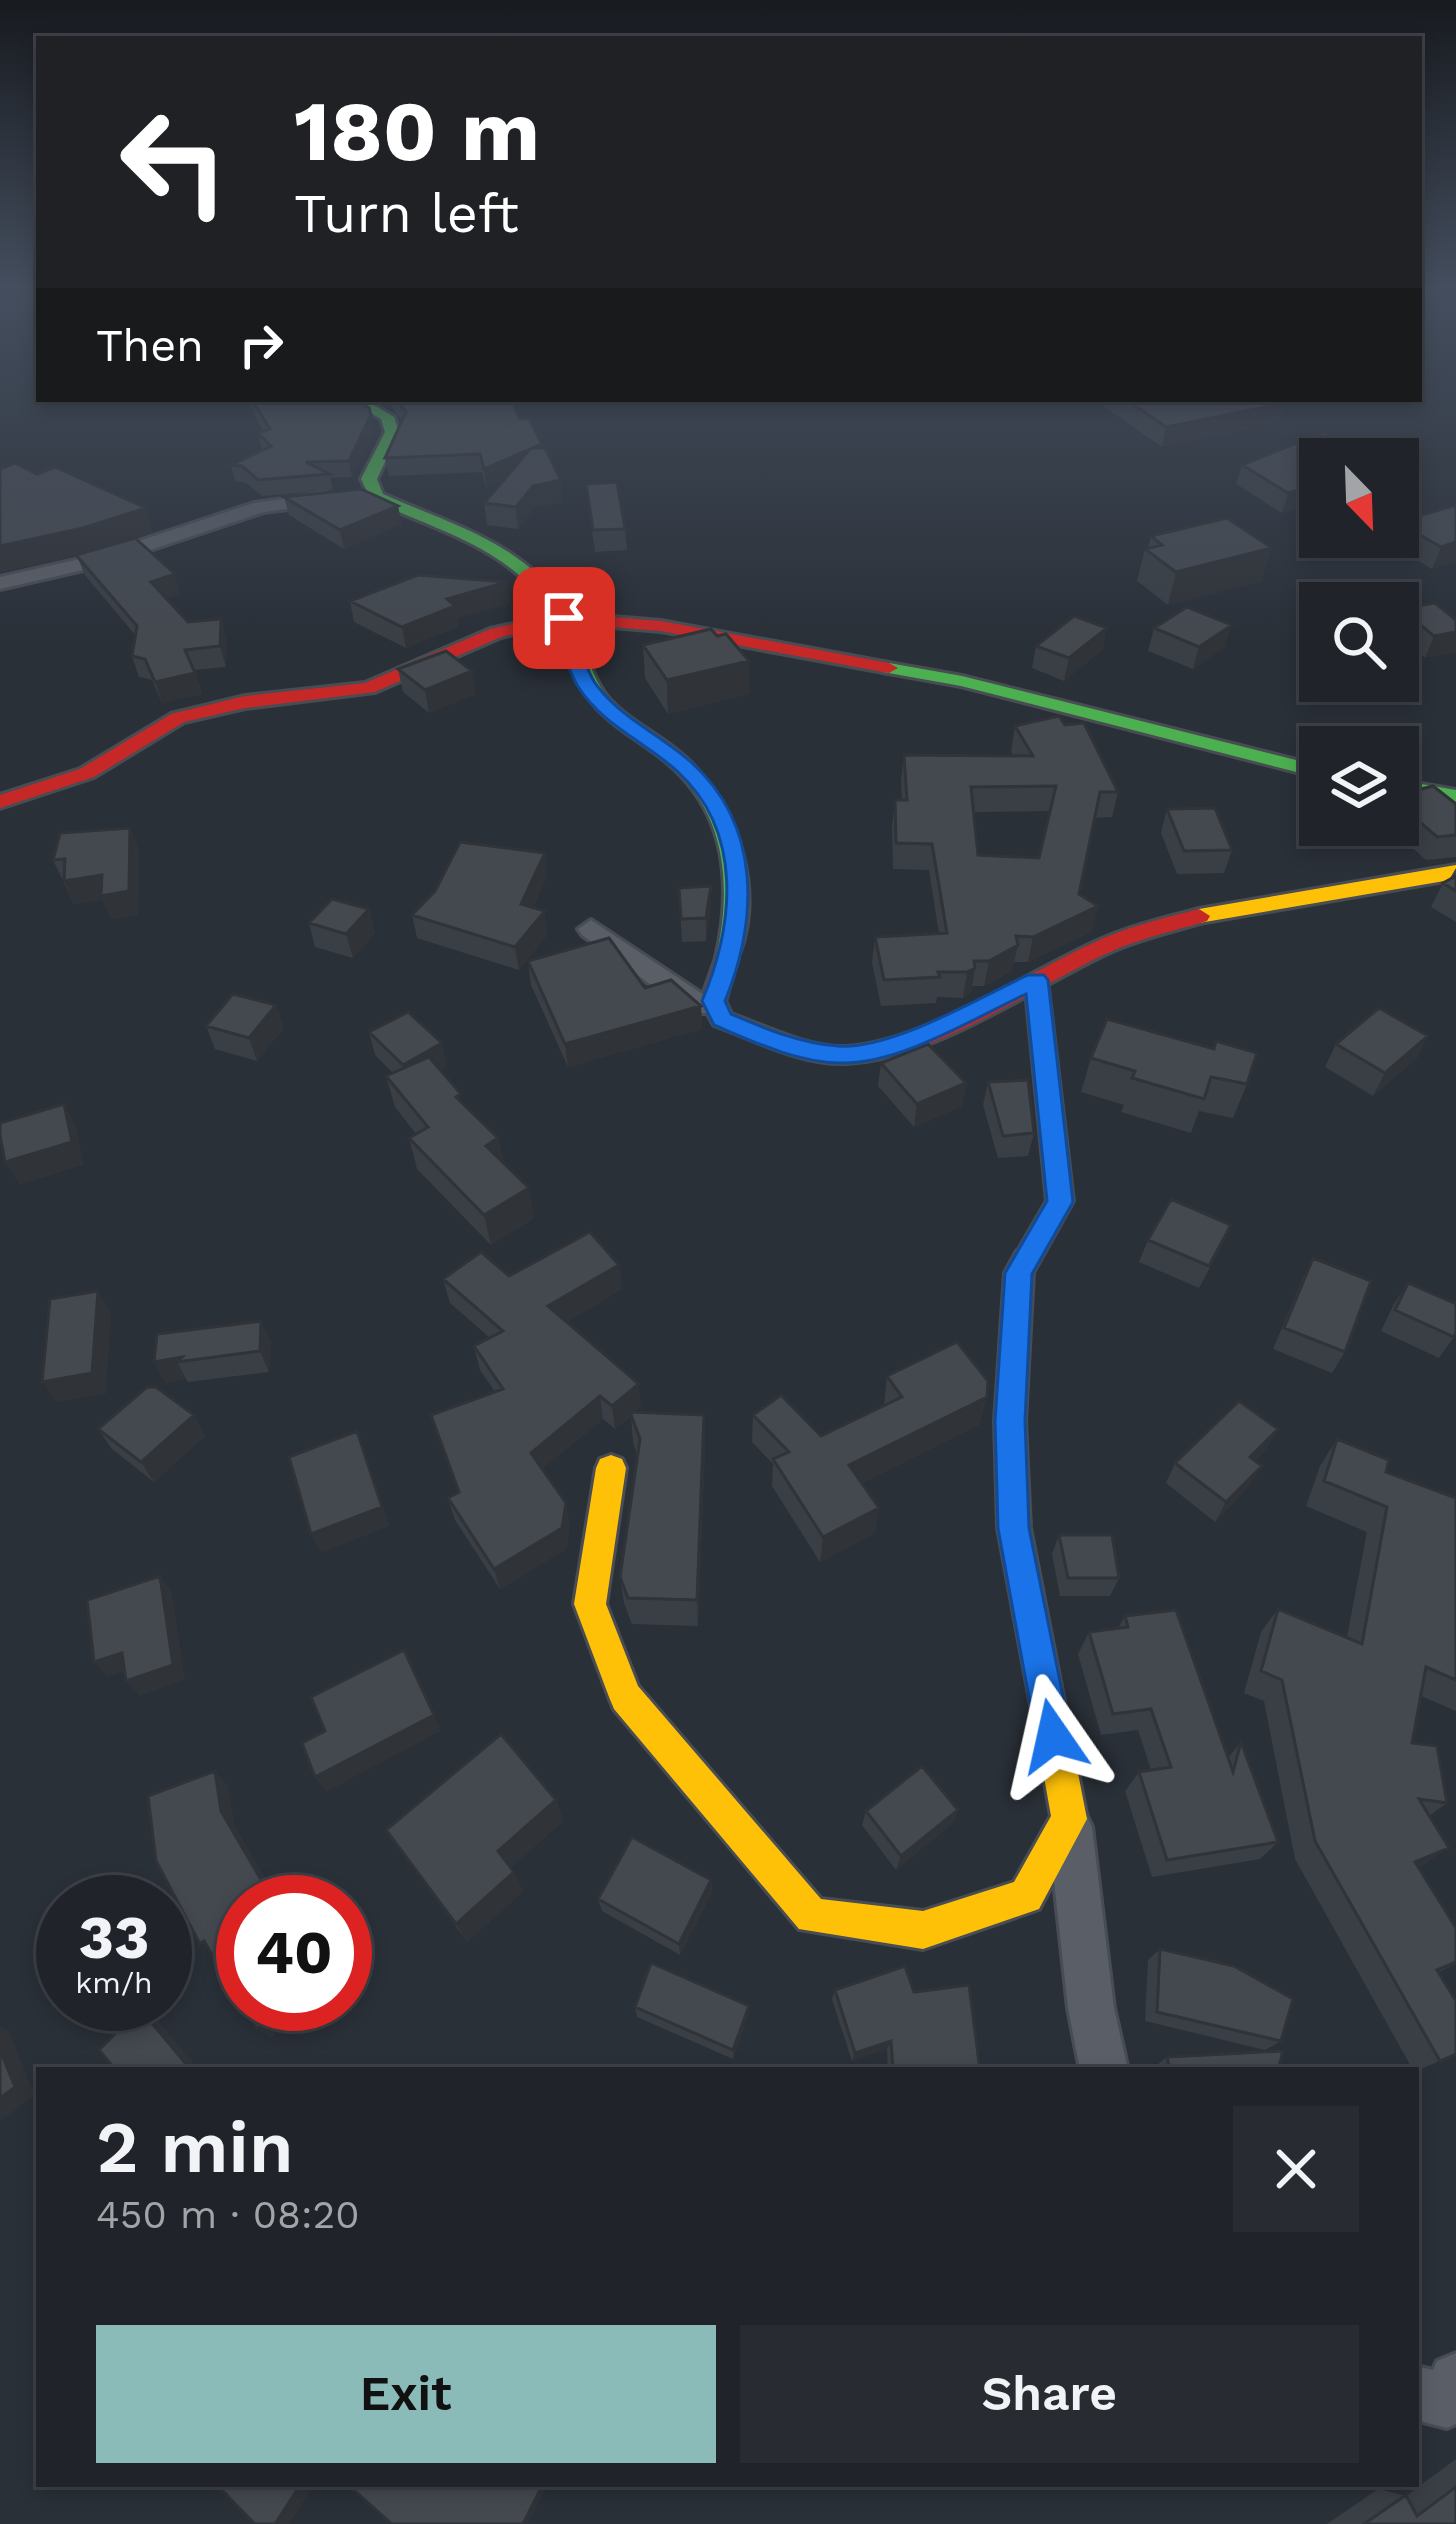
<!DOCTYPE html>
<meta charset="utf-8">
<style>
:root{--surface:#20242a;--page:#282c32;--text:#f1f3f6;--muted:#a2a4a8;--line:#3d4147;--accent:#8bbbb9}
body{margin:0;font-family:"Work Sans",sans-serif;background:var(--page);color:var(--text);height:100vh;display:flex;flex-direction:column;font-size:45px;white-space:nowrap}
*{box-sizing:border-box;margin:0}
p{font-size:39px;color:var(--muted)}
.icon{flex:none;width:66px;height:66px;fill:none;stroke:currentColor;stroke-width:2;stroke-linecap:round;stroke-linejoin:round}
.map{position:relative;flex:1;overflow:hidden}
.side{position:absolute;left:36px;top:2067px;width:1383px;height:420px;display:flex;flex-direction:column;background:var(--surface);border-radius:0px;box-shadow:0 6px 18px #0003,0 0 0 3px var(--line)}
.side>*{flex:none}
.guide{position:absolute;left:36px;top:36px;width:1386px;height:366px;border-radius:0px;box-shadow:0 6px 18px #0003,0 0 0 3px var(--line);background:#202124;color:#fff;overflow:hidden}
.needle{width:78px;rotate:157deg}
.fabs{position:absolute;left:1299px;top:438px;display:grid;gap:24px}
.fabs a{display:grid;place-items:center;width:120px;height:120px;border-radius:0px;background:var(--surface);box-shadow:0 6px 18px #0003,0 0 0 3px var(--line);font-size:60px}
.speed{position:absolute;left:36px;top:1875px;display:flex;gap:24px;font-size:60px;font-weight:700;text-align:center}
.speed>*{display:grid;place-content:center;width:156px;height:156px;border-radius:50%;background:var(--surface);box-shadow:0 6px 18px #0003,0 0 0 3px var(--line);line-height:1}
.speed small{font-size:30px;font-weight:400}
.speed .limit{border:18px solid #d22;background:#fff;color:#111}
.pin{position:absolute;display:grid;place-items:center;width:102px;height:102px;color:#fff;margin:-51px;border-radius:24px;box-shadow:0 6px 18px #0006}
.me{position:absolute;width:132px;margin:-66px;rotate:349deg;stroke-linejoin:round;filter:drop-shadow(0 0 9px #0008)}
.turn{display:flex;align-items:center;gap:42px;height:252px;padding:0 60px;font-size:54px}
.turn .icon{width:156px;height:156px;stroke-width:2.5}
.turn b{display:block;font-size:84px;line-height:102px}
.then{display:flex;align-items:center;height:114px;padding:0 60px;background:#0003;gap:24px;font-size:45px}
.round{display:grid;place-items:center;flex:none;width:126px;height:126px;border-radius:0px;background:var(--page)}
.head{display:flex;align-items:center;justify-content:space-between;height:204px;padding:0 60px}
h1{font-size:72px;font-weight:600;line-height:90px}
.button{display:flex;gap:24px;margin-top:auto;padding:24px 60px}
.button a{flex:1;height:138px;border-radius:0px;background:var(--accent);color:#111;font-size:48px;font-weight:600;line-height:138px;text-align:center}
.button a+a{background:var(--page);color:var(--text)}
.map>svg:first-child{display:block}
</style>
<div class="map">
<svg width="1456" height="2524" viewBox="0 0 1456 2524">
<rect width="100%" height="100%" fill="#2a3038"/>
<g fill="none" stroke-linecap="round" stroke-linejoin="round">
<!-- street casing -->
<g stroke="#484c53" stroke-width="6">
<path id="street" d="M326 493 333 495V503L264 512 105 565 0 589V577L93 556 254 503Z
M591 920 710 999 714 1006 710 1013H690L582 935 578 929Z
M1070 1805 1085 1812 1092 1827 1114 2008 1128 2070H1080L1068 2008 1048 1827 1055 1812Z
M1456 2353V2424L1447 2428 1416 2420V2366L1433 2370 1437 2361Z"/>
</g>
<!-- fast casing -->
<g stroke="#484c53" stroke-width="6">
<path id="fast" d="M346 399H364L394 417 399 432 377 479 383 494C454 526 529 544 571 616 586 643 589 676 609 699 632 724 665 737 689 761 739 809 767 897 735 963L727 965 716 958C732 887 727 814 669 764 646 744 617 730 596 707 573 680 571 646 553 616 513 548 438 531 371 500L361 479 385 432 381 419Z
M889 663 962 676 1320 766V778L961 686 883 672V664Z
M1398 780 1456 790V802L1398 792Z
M1036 972 1047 980 1073 1201 1037 1265H1017L1014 1258 1047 1201 1025 980Z"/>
</g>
<!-- slow casing -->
<g stroke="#484c53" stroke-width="6">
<path id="slow" d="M1456 865V879L1199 923 1188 916 1199 909Z
M611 1455 622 1459 626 1468 606 1604 638 1686 821 1899 923 1911 1014 1882 1051 1816 1035 1727 1040 1715 1052 1710 1064 1715 1069 1727 1087 1819 1039 1909 923 1949 799 1929 614 1709 609 1697 574 1604 596 1468 600 1459Z"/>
</g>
<!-- jam casing -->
<g stroke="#484c53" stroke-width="6">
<path id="jam" d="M564 613 661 621 889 663 898 668 889 673 661 631 564 623 501 637 375 692 245 708 184 722 94 777 0 808V795L80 769 171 714 245 696 365 683 490 629Z
M1199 909 1210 916 1207 921C1175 931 1140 938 1110 952 1030 989 935 1059 846 1063 802 1065 755 1040 714 1025L701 1001 716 958 727 951 738 958 725 1001 731 1014C767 1027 807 1048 846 1047 922 1043 1023 975 1093 943 1126 927 1164 918 1199 909Z
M1027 1247 1037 1251 1040 1258 1033 1273 1025 1421 1030 1528 1069 1727 1064 1739 1052 1744 1040 1739 1035 1727 998 1528 995 1421 1005 1273 1017 1251Z"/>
</g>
<!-- street -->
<use href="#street" fill="#5a5e66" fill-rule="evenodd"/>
<!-- fast -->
<use href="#fast" fill="#4caf50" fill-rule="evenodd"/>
<!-- slow -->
<use href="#slow" fill="#ffc107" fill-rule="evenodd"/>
<!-- jam -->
<use href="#jam" fill="#c62828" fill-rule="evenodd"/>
</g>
<!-- wall -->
<path fill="#3a3f45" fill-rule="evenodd" d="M249 399H355L374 432 352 477 330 478 333 490 262 496 246 483 235 481 231 465 262 450 258 433 264 431 257 421Z
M376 399H511L520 419 542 444 563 502 535 507 518 529 487 525 484 503 503 480 486 488 482 472 389 476 385 458 402 421 391 405Z
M1093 399H1280V422L1162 447Z
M1324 432 1282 513 1236 484 1242 465Z
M0 469 37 474 146 508 153 532 124 541 181 594 167 599 188 622 221 619 227 639 226 667 194 670 202 694 162 703 152 680 139 677 132 656 136 636 84 574 77 555 0 572Z
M586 484 625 529 627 550 595 552Z
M284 497 402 524 344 549 289 515Z
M1456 505V562L1432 569 1391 544 1393 537H1398V522Z
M1151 536 1262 581 1168 605 1137 581 1145 549 1148 548Z
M350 601 510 603 457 618 458 627 406 648 354 622Z
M1401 609 1456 620 1425 658 1398 636V617Z
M1107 628 1102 650 1064 681 1032 668 1036 646Z
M1154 628 1225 647 1193 669 1148 651Z
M717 636 749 661V694L668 714 645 678 643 645Z
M398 669 476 694 429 713 403 692Z
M1015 726 1118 792 1112 817 1095 818 1079 894 1098 906 1091 932 1028 962H1014L1012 971 984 986H972L971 993 963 998 937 997 936 1003 881 1006 872 963 875 937 939 934 929 870 893 869 892 825 895 800H902L901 780 904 755H1013L1011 752ZM1050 811 1039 858 978 855 974 812Z
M1398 795 1456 804V857L1426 860 1387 825H1398Z
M1167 809 1232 850 1224 873 1177 874 1161 833Z
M130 828 139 851 138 915 111 919 102 900 74 904 53 860Z
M545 853 547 876 533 907 548 934 519 970 417 938 412 915Z
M1456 868V922L1431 907 1443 883 1449 880Z
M679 888 711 909 706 941 682 942Z
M369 909 375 933 353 958 315 947 309 923Z
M528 961 645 988 701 1006 702 1029 568 1067 531 985Z
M276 1005 284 1028 257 1061 215 1049 206 1026Z
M1107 1019 1247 1084 1233 1118 1199 1111 1191 1133 1121 1112 1124 1105 1081 1092 1091 1058Z
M369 1032 442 1043 447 1066 440 1070 463 1104 498 1138 503 1162 529 1188 534 1218 491 1245 417 1169 409 1138 416 1134 395 1107 386 1076 393 1073 375 1055Z
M1428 1036 1416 1059 1373 1096 1325 1067 1336 1044Z
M881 1063 966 1083 962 1106 914 1127 878 1086Z
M988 1082 1034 1133 1028 1156 998 1158 983 1105Z
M1148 1240 1221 1247 1199 1288 1139 1262Z
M1313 1258 1345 1352 1332 1373 1273 1349 1302 1280Z
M619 1265 622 1289 566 1322 641 1407 635 1412 704 1415 705 1445 698 1626 632 1624 624 1603 620 1577 637 1454 633 1442 631 1416 615 1429 603 1419 542 1469 570 1524 566 1549 500 1589 455 1520 448 1498 458 1493 431 1415 495 1392 480 1370 474 1346 490 1338 450 1303 443 1279 509 1276Z
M1408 1283 1454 1337 1439 1358 1381 1331 1394 1304Z
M271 1342 269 1372 188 1382 186 1379 166 1383 154 1362Z
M887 1376 980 1424 862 1483 879 1508 875 1533 820 1562 772 1486 773 1464 752 1442 753 1415 821 1436 884 1406Z
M194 1415 205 1436 154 1482 112 1449 98 1429Z
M1278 1429 1266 1449 1255 1461 1250 1485 1215 1522 1166 1483 1175 1463Z
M1337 1439 1386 1472 1456 1498V1711L1421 1696 1412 1743 1447 1803 1429 1816 1449 1848 1419 1867 1456 1928V1964L1439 1972 1456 2054 1416 2071 1413 2070 1295 1859 1264 1701 1244 1693 1261 1632 1278 1609 1347 1637 1367 1532 1306 1506 1320 1466Z
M1059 1535 1119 1578 1110 1596H1060L1052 1554Z
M1125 1616 1228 1758 1241 1742 1278 1842 1260 1859 1152 1877 1125 1791 1139 1772 1151 1770 1138 1730 1101 1735 1078 1654 1089 1632 1118 1628Z
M556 1800 563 1821 511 1867 523 1891 467 1942 386 1830Z
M958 1810 952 1824 896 1870 862 1825 866 1811Z
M711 1880 712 1893 680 1955 602 1911 598 1899Z
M1160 1949 1281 2041 1265 2050 1145 2021 1148 1960Z
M835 1990 914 1992 980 2070H888L887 2049 852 2061 832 1999Z
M635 2007 748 2015 733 2059 637 2017Z
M1167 2057 1278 2070H1150Z
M1456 2459V2524H1327L1378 2489 1406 2496Z"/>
<!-- shaded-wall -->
<path fill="#303338" d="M1286 403 1280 422 1162 447 1166 427Z
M371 415 374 432 352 477 349 461Z
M542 444 544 462 486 488 484 469Z
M561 480 563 502 535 507 518 529 516 507 533 486Z
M1320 485V504L1282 513 1288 493Z
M398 506 402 524 344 549 340 530Z
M146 508 153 532 92 552 0 572V546Z
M1456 542V562L1432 569 1441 547Z
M1272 548 1262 581 1168 605 1176 572Z
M175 574 181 594 158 602 151 582Z
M507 582 510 603 457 618 458 627 406 648 402 627 447 599Z
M221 619 227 639 226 667 220 646Z
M1232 625 1225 647 1193 669 1199 647Z
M1107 628 1102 650 1064 681 1069 658Z
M1456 632V653L1425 658 1434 636Z
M749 661V694L668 714 667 680Z
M472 671 476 694 429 713 425 690Z
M195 673 202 694 162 703 155 682Z
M130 828 139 851 138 915 111 919 102 900 74 904 64 881Z
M545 853 547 876 524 927 521 904Z
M711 886V909L706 941V918Z
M1098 906 1091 932 1028 962 1033 937Z
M369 909 375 933 353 958 346 934Z
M545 911 548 934 519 970 515 947Z
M1018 945 1012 971 984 986 989 961Z
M975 968 971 993 963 998 967 972Z
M276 1005 284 1028 257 1061 249 1038Z
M701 1006 702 1029 568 1067 565 1044Z
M1428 1036 1416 1059 1373 1096 1385 1073Z
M442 1043 447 1066 409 1088 403 1065Z
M966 1083 962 1106 914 1127 917 1104Z
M64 1104 76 1127 84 1165 19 1185 5 1162Z
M498 1138 504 1169 486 1146Z
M529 1188 534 1218 491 1245 484 1215Z
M619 1265 622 1289 552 1330 548 1306Z
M98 1291 111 1312 106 1394 56 1402 42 1382Z
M261 1321 271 1342 269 1372 260 1351Z
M182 1357 177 1362 186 1379 166 1383 154 1362Z
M639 1384 641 1407 615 1429 612 1406Z
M600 1396 603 1419 535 1475 531 1453Z
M987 1397 980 1424 846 1491 849 1465Z
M194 1415 205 1436 154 1482 141 1462Z
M704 1415 705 1445 698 1626 697 1600Z
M1278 1429 1266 1449 1239 1477 1250 1457Z
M357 1431 390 1526 321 1553 311 1534Z
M1262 1466 1250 1485 1215 1522 1226 1502Z
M566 1503 570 1524 566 1549 500 1589 494 1569Z
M879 1508 875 1533 820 1562 823 1537Z
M160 1576 172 1592 185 1680 140 1696 126 1681Z
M122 1653 135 1668 107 1677 94 1662Z
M434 1715 441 1731 326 1792 315 1777Z
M215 1771 228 1786 235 1826 279 1902H274L221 1811Z
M556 1800 563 1821 507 1870 498 1851Z
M958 1810 952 1824 896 1870 901 1856Z
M1449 1848 1424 1865 1392 1879 1415 1862Z
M514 1872 523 1891 467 1942 456 1924Z
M711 1880 712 1893 680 1955 679 1944Z
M287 2004H311L271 2038 257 2029Z
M749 2006 748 2015 733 2059V2050Z
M140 2009 156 2019 200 2070H182Z
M0 2026 9 2031 35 2095 0 2121Z
M891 2041 887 2049 852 2061 855 2053Z
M301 2484H315L289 2524H275Z
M543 2484H548L528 2524H523Z"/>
<!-- building -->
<path fill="#444950" stroke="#303338" stroke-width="3" fill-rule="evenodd" d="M251 399H355L369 408 371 415 349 461 306 462 329 474 258 480 242 466 231 465 271 446 258 433 270 429Z
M396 399H511L520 419 529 418 542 444 484 469 480 454 385 458 406 412Z
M1125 399H1280L1286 403 1166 427Z
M1324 432 1371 459H1320V485L1288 493 1242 465Z
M531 448H545L561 480 533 486 516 507 484 503Z
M15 463 37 474 55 467 146 508 83 528 0 546V469Z
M617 482 625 529 593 530 586 484Z
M361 489 398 506 340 530 284 497Z
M1456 505V542L1441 547 1398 522Z
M1227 518 1272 548 1176 572 1145 549 1162 545 1151 536Z
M135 538 175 574 151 582 188 622 221 619 220 646 185 650 195 673 155 682 145 659 132 656 137 626 76 555Z
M418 575 507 582 447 599 455 606 402 627 350 601Z
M1435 603 1456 620V632L1434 636 1401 609Z
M1187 607 1232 625 1199 647 1154 628Z
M1074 616 1107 628 1069 658 1036 646Z
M711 629 717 636 726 634 749 661 667 680 643 645Z
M446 651 472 671 425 690 398 669Z
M1059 716 1065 725 1084 723 1118 792H1100L1079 894 1098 906 1033 937 1016 936 1018 945 989 961H974L975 968 967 972H938L940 977 884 980 875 937 947 933 932 844 896 843 895 800H907L904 755 1033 756 1015 726ZM1056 786 1039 858 978 855 971 787Z
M1433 786 1456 804V835L1437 837 1398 803V795Z
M1215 808 1232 850 1184 851 1167 809Z
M130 828 129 891 101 896 102 875 64 881 65 859 53 860 60 833Z
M460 842 545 853 521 904 545 911 515 947 412 915 435 891Z
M1456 876V891L1443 883Z
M711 886 706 918 681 919 679 888Z
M332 899 369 909 346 934 309 923Z
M609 938 645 988 671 980 701 1006 565 1044 528 961Z
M233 994 276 1005 249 1038 206 1026Z
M1379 1008 1428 1036 1385 1073 1336 1044Z
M408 1012 442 1043 403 1065 369 1032Z
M1107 1019 1214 1049 1216 1041 1257 1053 1247 1084 1211 1077 1204 1099 1132 1078 1135 1071 1091 1058Z
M928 1044 966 1083 917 1104 881 1063Z
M429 1057 461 1094 456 1097 498 1138 486 1146 529 1188 484 1215 409 1138 428 1127 386 1076Z
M1028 1080 1034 1133 1003 1136 988 1082Z
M64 1104 72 1142 5 1162 0 1135V1123Z
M1171 1199 1231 1225 1209 1266 1148 1240Z
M590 1232 619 1265 548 1306 639 1384 612 1406 600 1396 531 1453 566 1503 562 1528 494 1569 448 1498 459 1492 431 1415 503 1389 474 1346 503 1331 443 1279 481 1252 509 1276Z
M1313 1258 1371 1281 1345 1352 1284 1328Z
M1408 1283 1456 1304V1332L1454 1337 1395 1310Z
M98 1291 92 1373 42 1382 50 1299Z
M261 1321 260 1351 177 1362 182 1357 154 1362 157 1334Z
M957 1342 988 1381 987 1397 849 1465 879 1508 823 1537 773 1459 789 1452 753 1415 781 1395 821 1436 902 1397 887 1376Z
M147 1387H156L194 1415 141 1462 98 1429Z
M1239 1401 1278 1429 1250 1457 1262 1466 1226 1502 1175 1463Z
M630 1412 704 1415 697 1600 628 1598 620 1577 640 1439Z
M357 1431 382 1507 311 1534 289 1457Z
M1337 1439 1389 1460 1386 1472 1456 1498V1680L1426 1667 1412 1743 1437 1746 1447 1803 1419 1799 1449 1848 1415 1862 1456 1928V1962L1437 1970 1456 2001V2054L1440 2061 1315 1841 1282 1680 1261 1671 1278 1609 1362 1644 1387 1507 1324 1481Z
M1059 1535H1112L1119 1578H1068Z
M160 1576 173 1665 126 1681 122 1653 94 1662 87 1600Z
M1176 1610 1233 1772 1241 1742 1278 1842 1167 1860 1139 1772 1171 1767 1151 1709 1113 1714 1089 1632 1128 1627 1125 1616Z
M404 1650 434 1715 315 1777 302 1743 325 1731 311 1697Z
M501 1734 556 1800 498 1851 514 1872 456 1924 386 1830Z
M922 1766 958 1810 901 1856 866 1811Z
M215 1771 221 1811 274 1902H243V2004H287L257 2029 204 1941 200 1944 156 1861 148 1796Z
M632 1837 711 1880 679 1944 598 1899Z
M109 1890 117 1902H95Z
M1160 1949 1234 1966 1293 1999 1281 2041 1157 2012Z
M651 1963 749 2006 733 2050 635 2007Z
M905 1966 914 1992 969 1985 980 2070H893L891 2041 855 2053 835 1990Z
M140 2009 187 2065 182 2070H116L99 2050Z
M0 2050 15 2087 0 2098Z
M1283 2051 1278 2070H1170L1167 2057Z
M216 2484H301L275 2524H255Z
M347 2484H543L523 2524H392Z
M1150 2484H1255L1150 2487Z
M1456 2487V2524H1364L1406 2495 1417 2516Z"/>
<!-- sky -->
<linearGradient id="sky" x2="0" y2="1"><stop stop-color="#171a1f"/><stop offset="0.45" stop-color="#444e5e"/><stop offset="1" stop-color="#444e5e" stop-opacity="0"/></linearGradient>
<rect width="1456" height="641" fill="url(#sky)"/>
<!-- route -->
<path fill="#1a73e8" stroke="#114b97" stroke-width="3" d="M564 613 572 618C580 639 584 670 598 687 624 720 661 735 691 762 762 826 758 920 725 1001L731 1014C766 1029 799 1043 838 1046 892 1050 978 998 1028 975H1044L1048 980 1073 1202 1032 1274 1025 1421 1029 1528 1071 1736 1066 1748 1053 1753 1041 1748 1036 1736 998 1528 995 1421 1005 1273 1047 1201 1026 994C974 1018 899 1065 840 1063 796 1062 754 1042 714 1025L702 1001C734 925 744 832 677 771 645 742 603 725 579 688 566 669 562 639 555 618Z"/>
</svg>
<div class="fabs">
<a><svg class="needle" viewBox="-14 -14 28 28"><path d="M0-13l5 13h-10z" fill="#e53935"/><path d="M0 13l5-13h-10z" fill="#a2a4a8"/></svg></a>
<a><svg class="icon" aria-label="search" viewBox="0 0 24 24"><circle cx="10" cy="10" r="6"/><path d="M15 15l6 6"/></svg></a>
<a><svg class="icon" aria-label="layers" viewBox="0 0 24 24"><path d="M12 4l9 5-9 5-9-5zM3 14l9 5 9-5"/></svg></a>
</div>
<div class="speed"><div>33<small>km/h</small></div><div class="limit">40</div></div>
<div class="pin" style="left:564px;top:618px;background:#d93025"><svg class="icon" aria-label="arrive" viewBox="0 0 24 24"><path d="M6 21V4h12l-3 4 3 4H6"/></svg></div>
<svg class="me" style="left:1053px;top:1736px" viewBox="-20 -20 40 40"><path d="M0-17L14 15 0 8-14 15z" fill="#1a73e8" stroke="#fff" stroke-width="4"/></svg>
<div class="guide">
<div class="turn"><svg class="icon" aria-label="left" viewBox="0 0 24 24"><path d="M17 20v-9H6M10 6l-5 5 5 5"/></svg><div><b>180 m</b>Turn left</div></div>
<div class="then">Then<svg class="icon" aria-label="right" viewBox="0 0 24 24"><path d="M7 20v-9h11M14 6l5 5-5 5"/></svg></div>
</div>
<section class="side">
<div class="head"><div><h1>2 min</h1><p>450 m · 08:20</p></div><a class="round"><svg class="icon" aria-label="close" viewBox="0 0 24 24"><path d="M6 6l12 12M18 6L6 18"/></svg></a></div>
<div class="button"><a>Exit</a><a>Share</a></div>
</section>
</div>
